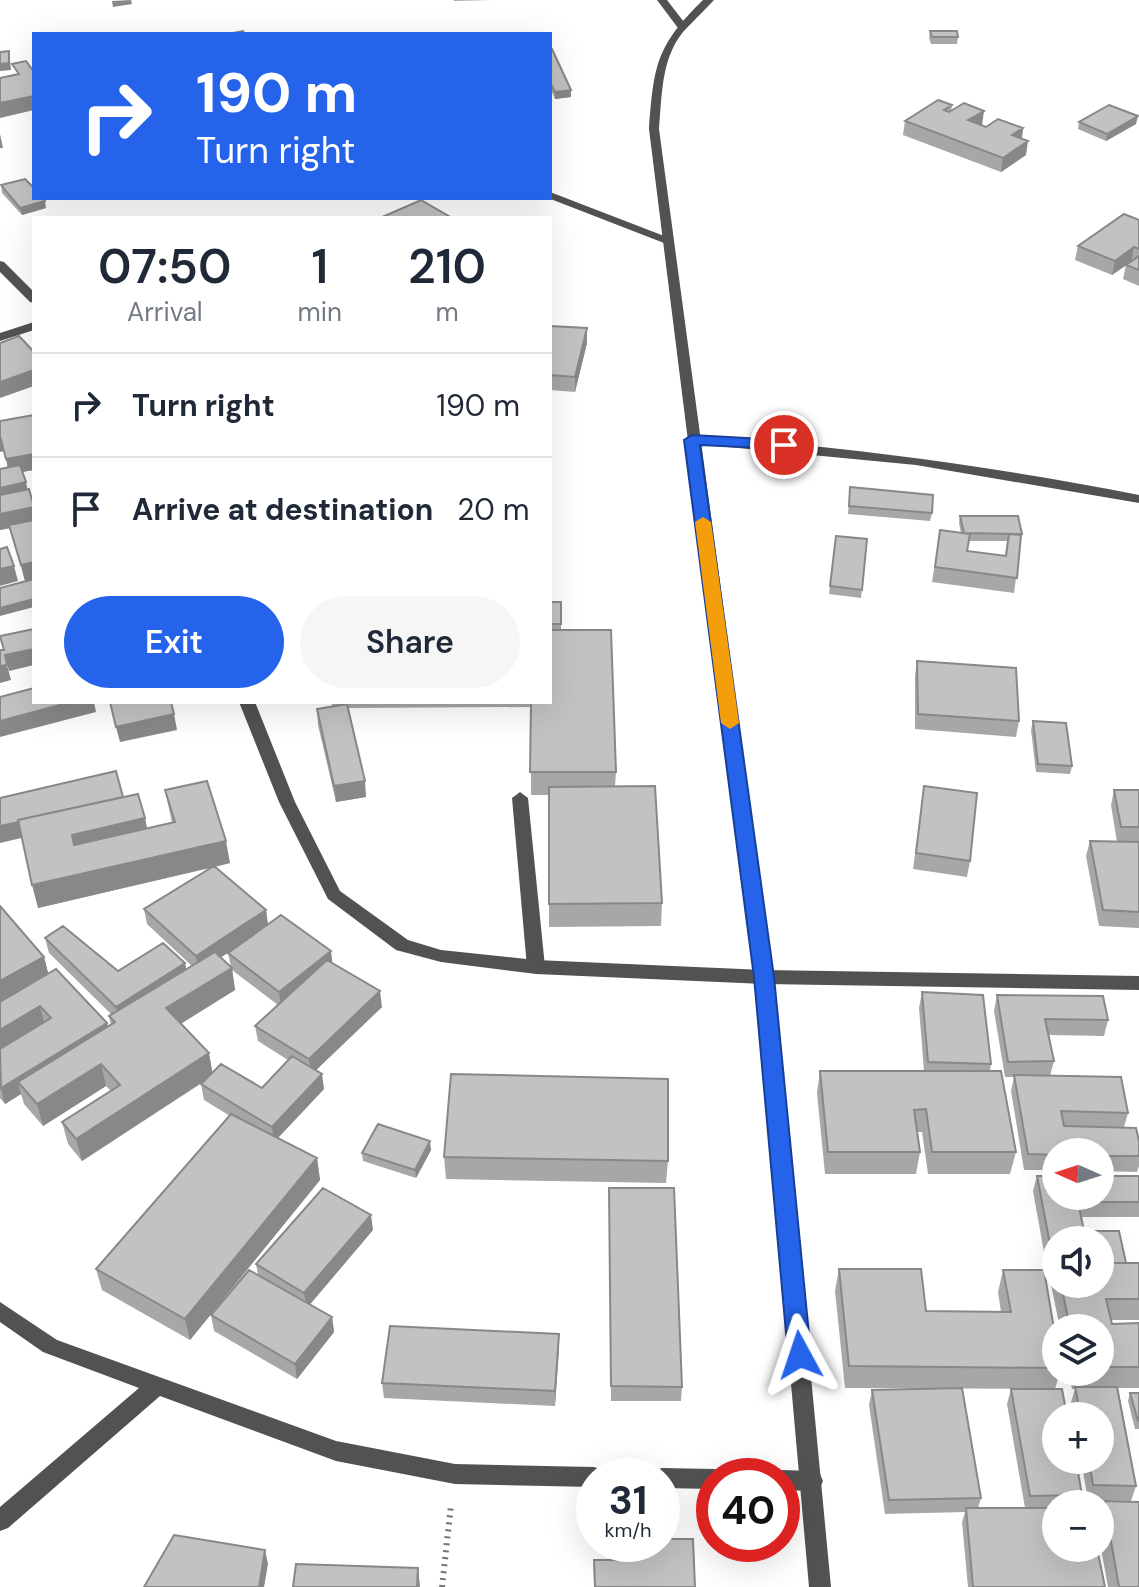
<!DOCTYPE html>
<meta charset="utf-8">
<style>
:root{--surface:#fff;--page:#f6f6f7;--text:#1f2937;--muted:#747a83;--line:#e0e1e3;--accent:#2563eb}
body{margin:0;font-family:"DM Sans",sans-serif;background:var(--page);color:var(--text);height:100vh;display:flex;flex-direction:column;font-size:30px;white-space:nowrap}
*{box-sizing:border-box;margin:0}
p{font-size:26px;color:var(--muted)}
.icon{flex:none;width:44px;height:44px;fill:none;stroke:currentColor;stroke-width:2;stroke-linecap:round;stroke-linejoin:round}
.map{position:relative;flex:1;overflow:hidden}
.side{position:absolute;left:32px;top:216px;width:520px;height:488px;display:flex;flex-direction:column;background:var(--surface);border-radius:0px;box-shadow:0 8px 32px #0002}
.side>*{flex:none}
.top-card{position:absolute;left:32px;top:32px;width:520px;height:168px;border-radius:0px;box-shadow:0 8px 32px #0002;background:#2563eb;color:#fff;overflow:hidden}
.needle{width:52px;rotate:273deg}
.fabs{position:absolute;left:1042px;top:1138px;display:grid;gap:16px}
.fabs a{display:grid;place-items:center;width:72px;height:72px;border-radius:50%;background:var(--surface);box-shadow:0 8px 32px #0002;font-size:40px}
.speed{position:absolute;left:576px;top:1458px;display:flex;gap:16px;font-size:40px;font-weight:700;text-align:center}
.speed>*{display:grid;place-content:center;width:104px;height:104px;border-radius:50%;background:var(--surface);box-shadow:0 8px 32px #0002;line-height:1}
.speed small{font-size:20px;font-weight:400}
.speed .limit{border:12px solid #d22;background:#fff;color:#111}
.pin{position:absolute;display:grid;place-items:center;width:68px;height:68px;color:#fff;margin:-34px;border:4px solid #fff;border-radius:50%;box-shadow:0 2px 8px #0007}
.me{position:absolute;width:88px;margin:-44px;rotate:355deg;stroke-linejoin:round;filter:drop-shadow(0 0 6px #0008)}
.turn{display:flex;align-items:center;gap:28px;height:168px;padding:0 32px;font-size:36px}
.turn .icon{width:104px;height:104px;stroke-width:2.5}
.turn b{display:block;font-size:56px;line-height:68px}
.eta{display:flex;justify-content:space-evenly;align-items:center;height:136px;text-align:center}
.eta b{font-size:48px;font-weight:600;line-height:56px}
.action{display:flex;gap:16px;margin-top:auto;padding:16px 32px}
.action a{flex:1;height:92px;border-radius:48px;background:var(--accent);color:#fff;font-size:32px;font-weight:600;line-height:92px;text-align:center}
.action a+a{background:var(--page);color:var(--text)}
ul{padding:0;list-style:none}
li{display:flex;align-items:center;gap:24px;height:104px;padding:0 32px;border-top:2px solid var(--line)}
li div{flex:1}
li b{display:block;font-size:30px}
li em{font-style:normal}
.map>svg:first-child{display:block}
</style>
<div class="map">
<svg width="1139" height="1587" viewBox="0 0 1139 1587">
<rect width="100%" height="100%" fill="#fff"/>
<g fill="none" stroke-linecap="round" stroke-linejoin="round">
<!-- path -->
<path stroke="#747474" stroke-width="6" stroke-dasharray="2 5" stroke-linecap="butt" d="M442 1587 451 1505"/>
<!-- service -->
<path fill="#525252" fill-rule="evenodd" d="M550 192 672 239 674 241 664 243 548 198H550Z
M520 792 528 798 545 967 542 972H530L527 967 512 798Z"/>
<!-- minor -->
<path fill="#525252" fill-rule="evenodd" d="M657 0H667L687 26 686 28H678Z
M0 261 4 262 34 292V303L30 302 0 272Z
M34 322V330L0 341V333Z
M692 436C843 446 991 466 1139 495V503L916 465 687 443 685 440Z
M239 702H255L295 802 340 891 408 940 441 950 536 960 764 970 1139 976V990L764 984 536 974 441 962 396 950 328 899 279 802Z
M0 1302 57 1340 336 1441 455 1464 594 1467 602 1470 604 1476H594V1487L455 1484 336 1461 160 1396 8 1528 0 1531V1507L139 1388 43 1352 0 1322Z
M662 1468 714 1469 722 1472 723 1476H714V1489L662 1488V1476H652L654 1471Z
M782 1470 812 1471 820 1474 823 1481 820 1488 812 1491 782 1490V1476H773Z"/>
<!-- tertiary -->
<path fill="#525252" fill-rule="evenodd" d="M703 0H714C704 11 693 21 683 32 661 59 662 96 659 129L773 977 831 1587H809L755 977 649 129C654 65 656 46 703 0Z"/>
</g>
<!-- wall -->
<path fill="#a7a7a7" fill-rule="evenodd" d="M454 0H491L454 1Z
M930 31 958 37 957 44H931L929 38Z
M550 49 571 97 555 99 550 88Z
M952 105 951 112 986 127 1023 128 1022 139 1026 155 1001 172 903 135 905 121Z
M1079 122 1136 124 1106 141 1078 129Z
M1 185 46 208 22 215 2 193Z
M1139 220V286L1123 279 1126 265 1112 275 1075 260 1078 246Z
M550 326 587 328V343L575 392 550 390Z
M34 415V470L22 472 27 489 34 505V579L25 581 10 528 0 530V469L7 467Z
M850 487 932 513 930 521 848 514Z
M960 516 1022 534 1014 593 932 582 940 530 961 533 959 523ZM969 541H1007L1005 556 967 551Z
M836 536 867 539 861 598 829 594Z
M550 602H561V630L616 772 615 786 662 903 661 926 549 927V795H531V707L348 708 366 797 336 802 318 725 317 709 332 707V702H550Z
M917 661 1019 721 1016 737 915 729V676Z
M1033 721 1072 766 1070 774 1036 772 1031 730Z
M165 790 230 863 215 867 266 910 268 924 332 963 382 1007 316 1070 324 1089 278 1138 317 1158 320 1180 190 1340 102 1290 96 1269 230 1116 204 1100 201 1084 205 1081 82 1161 68 1144 62 1122 111 1091 106 1086 43 1126 24 1104 21 1094 5 1104 0 1098V1049L44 957 48 974 107 1023 108 1027 111 1025 109 1016 111 1014 49 953 45 938 118 971 185 963 186 969 192 966 147 924 144 909 210 868 38 908 123 797 145 818 147 828 172 823ZM242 944 228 953 231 967 221 957ZM232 970 278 1005 255 1026 258 1041 288 1060 262 1088 212 1073 181 1024 235 990Z
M1114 790H1139V928L1099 926 1086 856 1090 841 1117 842 1111 805Z
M922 802 970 861 967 877 913 869Z
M922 992 991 1064 990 1071 1016 1152 1010 1174H928L922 1132H918L920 1152 916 1174H825L817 1093 820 1071H924L919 1008Z
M997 995 1108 1020 1104 1036 1048 1035 1054 1061 1050 1076 1128 1113 1124 1127 1139 1141V1166L1137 1172 1100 1171V1152H1056V1170H1024L1011 1091 1014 1077H1005L994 1011Z
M431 1150 416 1178 363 1161 362 1153Z
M444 1157 668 1161 666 1183 446 1179Z
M1037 1176H1139V1217H1081L1084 1231 1126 1263H1139V1320H1111L1112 1324 1139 1323V1388H1118L1136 1486 1131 1501 1088 1500 1081 1460H1100V1416H1073L1071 1402 1075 1389H1072L1068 1372H1100V1328H1060L1051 1285 1053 1280H1049L1033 1191ZM1056 1240 1100 1284H1056Z
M609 1203 682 1387 681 1401H611Z
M373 1230 310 1304 332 1317 334 1332 297 1379 214 1331 211 1315 258 1275 256 1264Z
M839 1269 926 1311 1001 1312 998 1292 1003 1270 1056 1340V1372H1060L1055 1389 1082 1495 1079 1504H1056V1548L1105 1587H968L962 1522 965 1512 885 1514 869 1405 872 1390 981 1498 978 1508H1025L1007 1404 1011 1389H1044L845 1388 835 1291Z
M559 1334 555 1406 384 1398 382 1383Z
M1130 1393H1139V1429H1135L1128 1401Z
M1104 1501 1139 1587H1108L1100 1543V1511Z"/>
<!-- shaded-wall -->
<path fill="#888" d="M131 0 132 4 113 7 112 1Z
M9 51 11 70 0 71V64Z
M571 90V97L555 99V92Z
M34 96V110L0 118V103Z
M984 111 982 125 966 134 968 120Z
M1138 116 1136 124 1106 141 1107 134Z
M1023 128 1021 142 1012 135Z
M0 134 3 148H0Z
M1028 141 1026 155 1001 172 1003 158Z
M45 201 46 208 22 215 20 208Z
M1134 247 1131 262 1112 275 1115 261Z
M587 328V343L575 392V377Z
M34 370V386L0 398V382Z
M0 436 4 451 0 452Z
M34 454V470L9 474 6 459Z
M26 482 29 498 0 504V488Z
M34 507V523L0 530V514Z
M34 562V579L25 581 21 565Z
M14 566 18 581 0 586V569Z
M34 599V607L0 616V608Z
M34 649V665L9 671 5 655Z
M7 665 11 680 0 683V666Z
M71 702H94L96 712 0 737V721Z
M174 714 177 730 120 742 116 727Z
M365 781 366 797 336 802 334 786Z
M124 798 127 813 0 843V826Z
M145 818 149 841 77 857 72 835Z
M226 841 230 863 38 908 32 885Z
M266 910 268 926 199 972 196 956Z
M331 951 333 967 281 1007 279 992Z
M44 957 50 980 0 1007V981Z
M185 963 188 979 120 1023 116 1007Z
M232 968 235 990 170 1030 166 1008Z
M380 991 382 1007 311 1075 309 1059Z
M40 1006 44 1022 0 1049V1030Z
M107 1023 111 1039 18 1082 21 1094 5 1104 1 1088Z
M209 1053 213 1075 82 1161 76 1139Z
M101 1064 106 1086 43 1126 37 1104Z
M322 1074 324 1089 274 1142 272 1127Z
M430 1141 431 1150 416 1178 415 1170Z
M317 1158 320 1180 190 1340 185 1319Z
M371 1215 373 1230 307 1308 304 1293Z
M332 1317 334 1332 297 1379 295 1364Z
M559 1334V1349L555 1406V1391Z
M265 1550 268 1564 264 1587H259Z
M418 1568 420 1587H417Z"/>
<!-- building -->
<path fill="#c2c2c2" stroke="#888" stroke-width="2" d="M243 31 245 34H227Z
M930 31H957L958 37H932Z
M550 49H552L571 90 555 92 550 82Z
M9 51V63L0 64V52Z
M26 61 34 72V96L0 103V78L19 74 12 64Z
M938 100 952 105 944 110 949 112 964 103 984 111 968 120 986 127 998 119 1023 128 1012 135 1028 141 1003 158 905 121Z
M1109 105 1138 116 1107 134 1079 122Z
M25 179 34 188V198H43L45 201 20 208 1 185Z
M421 200 452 218H380Z
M1124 214 1139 220V249L1134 247 1115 261 1078 246Z
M1139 256V270L1126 265Z
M550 326 587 328 575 377 550 375Z
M19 336 34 352V370L0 382V343Z
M34 415V454L6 459 0 436V421Z
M20 465 26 482 0 488V469Z
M850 487 933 495 932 513 849 506Z
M29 489 34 507 0 514V495Z
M960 516H1018L1022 534 964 533Z
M34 520V562L21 565 9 525Z
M940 530 970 534 967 551 1006 556 1009 534 1021 535 1017 578 935 567Z
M836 536 867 539 862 590 830 586Z
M7 547 14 566 0 569V549Z
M34 579V599L0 608V588Z
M550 602H561V624H550Z
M34 629V649L5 655 7 665 0 666V650H4L0 636Z
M550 630H611L616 772H530L531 702H550Z
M917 661 1016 668 1019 721 918 714Z
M34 688V702H71L0 721V697Z
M110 702H171L174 714 116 727Z
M347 704 365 781 334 786 317 709Z
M1033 721 1066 723 1072 766 1038 764Z
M116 771 123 797 18 820 19 822 0 826V798Z
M207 781 226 841 32 885 18 820 138 794 145 818 72 835 74 845 175 822 165 790Z
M655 786 662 903 549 904V787Z
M924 786 977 793 970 861 916 853Z
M1114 790H1139V827H1121Z
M1090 841 1139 842V912L1103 910Z
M214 866 266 910 196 956 144 909Z
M0 906 44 957 0 981Z
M281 915 331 951 279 992 228 953Z
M63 926 118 971 163 943 185 963 116 1007 45 938Z
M215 952 232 968 166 1008 209 1053 76 1139 62 1122 120 1085 101 1064 37 1104 18 1082 115 1022 109 1016Z
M327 960 380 991 309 1059 255 1026Z
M56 969 107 1023 1 1088 0 1049 51 1018 40 1006 0 1030V1002Z
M922 992 983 995 991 1064 928 1062Z
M997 995 1103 996 1108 1020 1045 1019 1054 1061 1008 1062Z
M292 1056 322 1074 272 1127 201 1084 221 1064 262 1088Z
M820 1071H1001L1016 1152H932L926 1109 914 1110 920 1152H828Z
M451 1074 668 1079V1161L444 1157Z
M1014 1075 1121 1077 1128 1113 1061 1111 1064 1126 1136 1128 1139 1141V1156H1100V1152H1056V1155L1028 1154Z
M231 1114 317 1158 185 1319 96 1269Z
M378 1124 430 1141 415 1170 362 1153Z
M1037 1176H1056V1196H1100V1176H1139V1202H1078L1084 1231H1119L1126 1263H1100V1240H1056V1265H1054Z
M323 1188 371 1215 304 1293 256 1264Z
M609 1188H674L682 1387 611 1386Z
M1100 1263H1139V1299H1106L1112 1324 1139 1323V1367H1100V1328H1070L1061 1284H1100Z
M839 1269H921L926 1311 1011 1312 1003 1270H1044L1056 1340V1368L849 1366Z
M249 1270 332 1317 295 1364 211 1315Z
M390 1326 559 1334 555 1391 382 1383Z
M1075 1387H1117L1136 1486 1093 1485 1089 1460H1100V1416H1081Z
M962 1388 981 1498 889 1500 872 1390Z
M1011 1389H1062L1067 1416H1056V1460H1076L1082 1495 1030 1496Z
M1130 1393H1139V1421H1138Z
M1104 1501 1139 1502V1587H1119Z
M966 1508H1056V1548H1097L1105 1587H973Z
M174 1535 265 1550 259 1587H144Z
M662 1539H693L695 1587H595L594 1560H631L630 1544H662Z
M296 1564 418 1568 417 1587H293Z"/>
<!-- route -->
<path fill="#2563eb" stroke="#184099" stroke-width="2" d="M692 435 784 440 791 445 784 449 700 445 774 977 811 1355 808 1362 800 1365 792 1362 788 1355 754 977 684 440Z"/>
<!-- slow -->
<path fill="#f59e0b" d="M703 517 711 522 739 723 730 729 721 723 695 522Z"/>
</svg>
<div class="fabs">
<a><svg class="needle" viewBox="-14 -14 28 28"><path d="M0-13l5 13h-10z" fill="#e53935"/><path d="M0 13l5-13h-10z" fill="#747a83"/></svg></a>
<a><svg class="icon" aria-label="sound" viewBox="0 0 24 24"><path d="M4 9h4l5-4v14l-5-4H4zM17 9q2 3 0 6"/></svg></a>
<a><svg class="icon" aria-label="layers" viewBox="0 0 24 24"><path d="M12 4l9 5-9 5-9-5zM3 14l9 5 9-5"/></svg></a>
<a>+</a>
<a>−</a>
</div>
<div class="speed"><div>31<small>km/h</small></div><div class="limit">40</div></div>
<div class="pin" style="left:784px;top:445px;background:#d93025"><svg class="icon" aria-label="arrive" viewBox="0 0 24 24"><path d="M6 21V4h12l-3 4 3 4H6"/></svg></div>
<svg class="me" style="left:800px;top:1355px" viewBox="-20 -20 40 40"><path d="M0-17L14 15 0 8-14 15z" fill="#2563eb" stroke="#fff" stroke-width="4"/></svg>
<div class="top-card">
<div class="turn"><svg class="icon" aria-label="right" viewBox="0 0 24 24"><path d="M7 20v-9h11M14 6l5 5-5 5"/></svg><div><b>190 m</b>Turn right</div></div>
</div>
<section class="side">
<div class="eta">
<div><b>07:50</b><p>Arrival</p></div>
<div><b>1</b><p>min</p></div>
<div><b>210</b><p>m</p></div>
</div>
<ul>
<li><svg class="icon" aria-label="right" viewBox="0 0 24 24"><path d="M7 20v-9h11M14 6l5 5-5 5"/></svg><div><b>Turn right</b></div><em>190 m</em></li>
<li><svg class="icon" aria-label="arrive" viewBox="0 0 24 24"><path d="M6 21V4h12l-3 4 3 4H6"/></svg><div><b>Arrive at destination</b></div><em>20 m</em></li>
</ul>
<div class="action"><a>Exit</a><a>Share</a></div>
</section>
</div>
